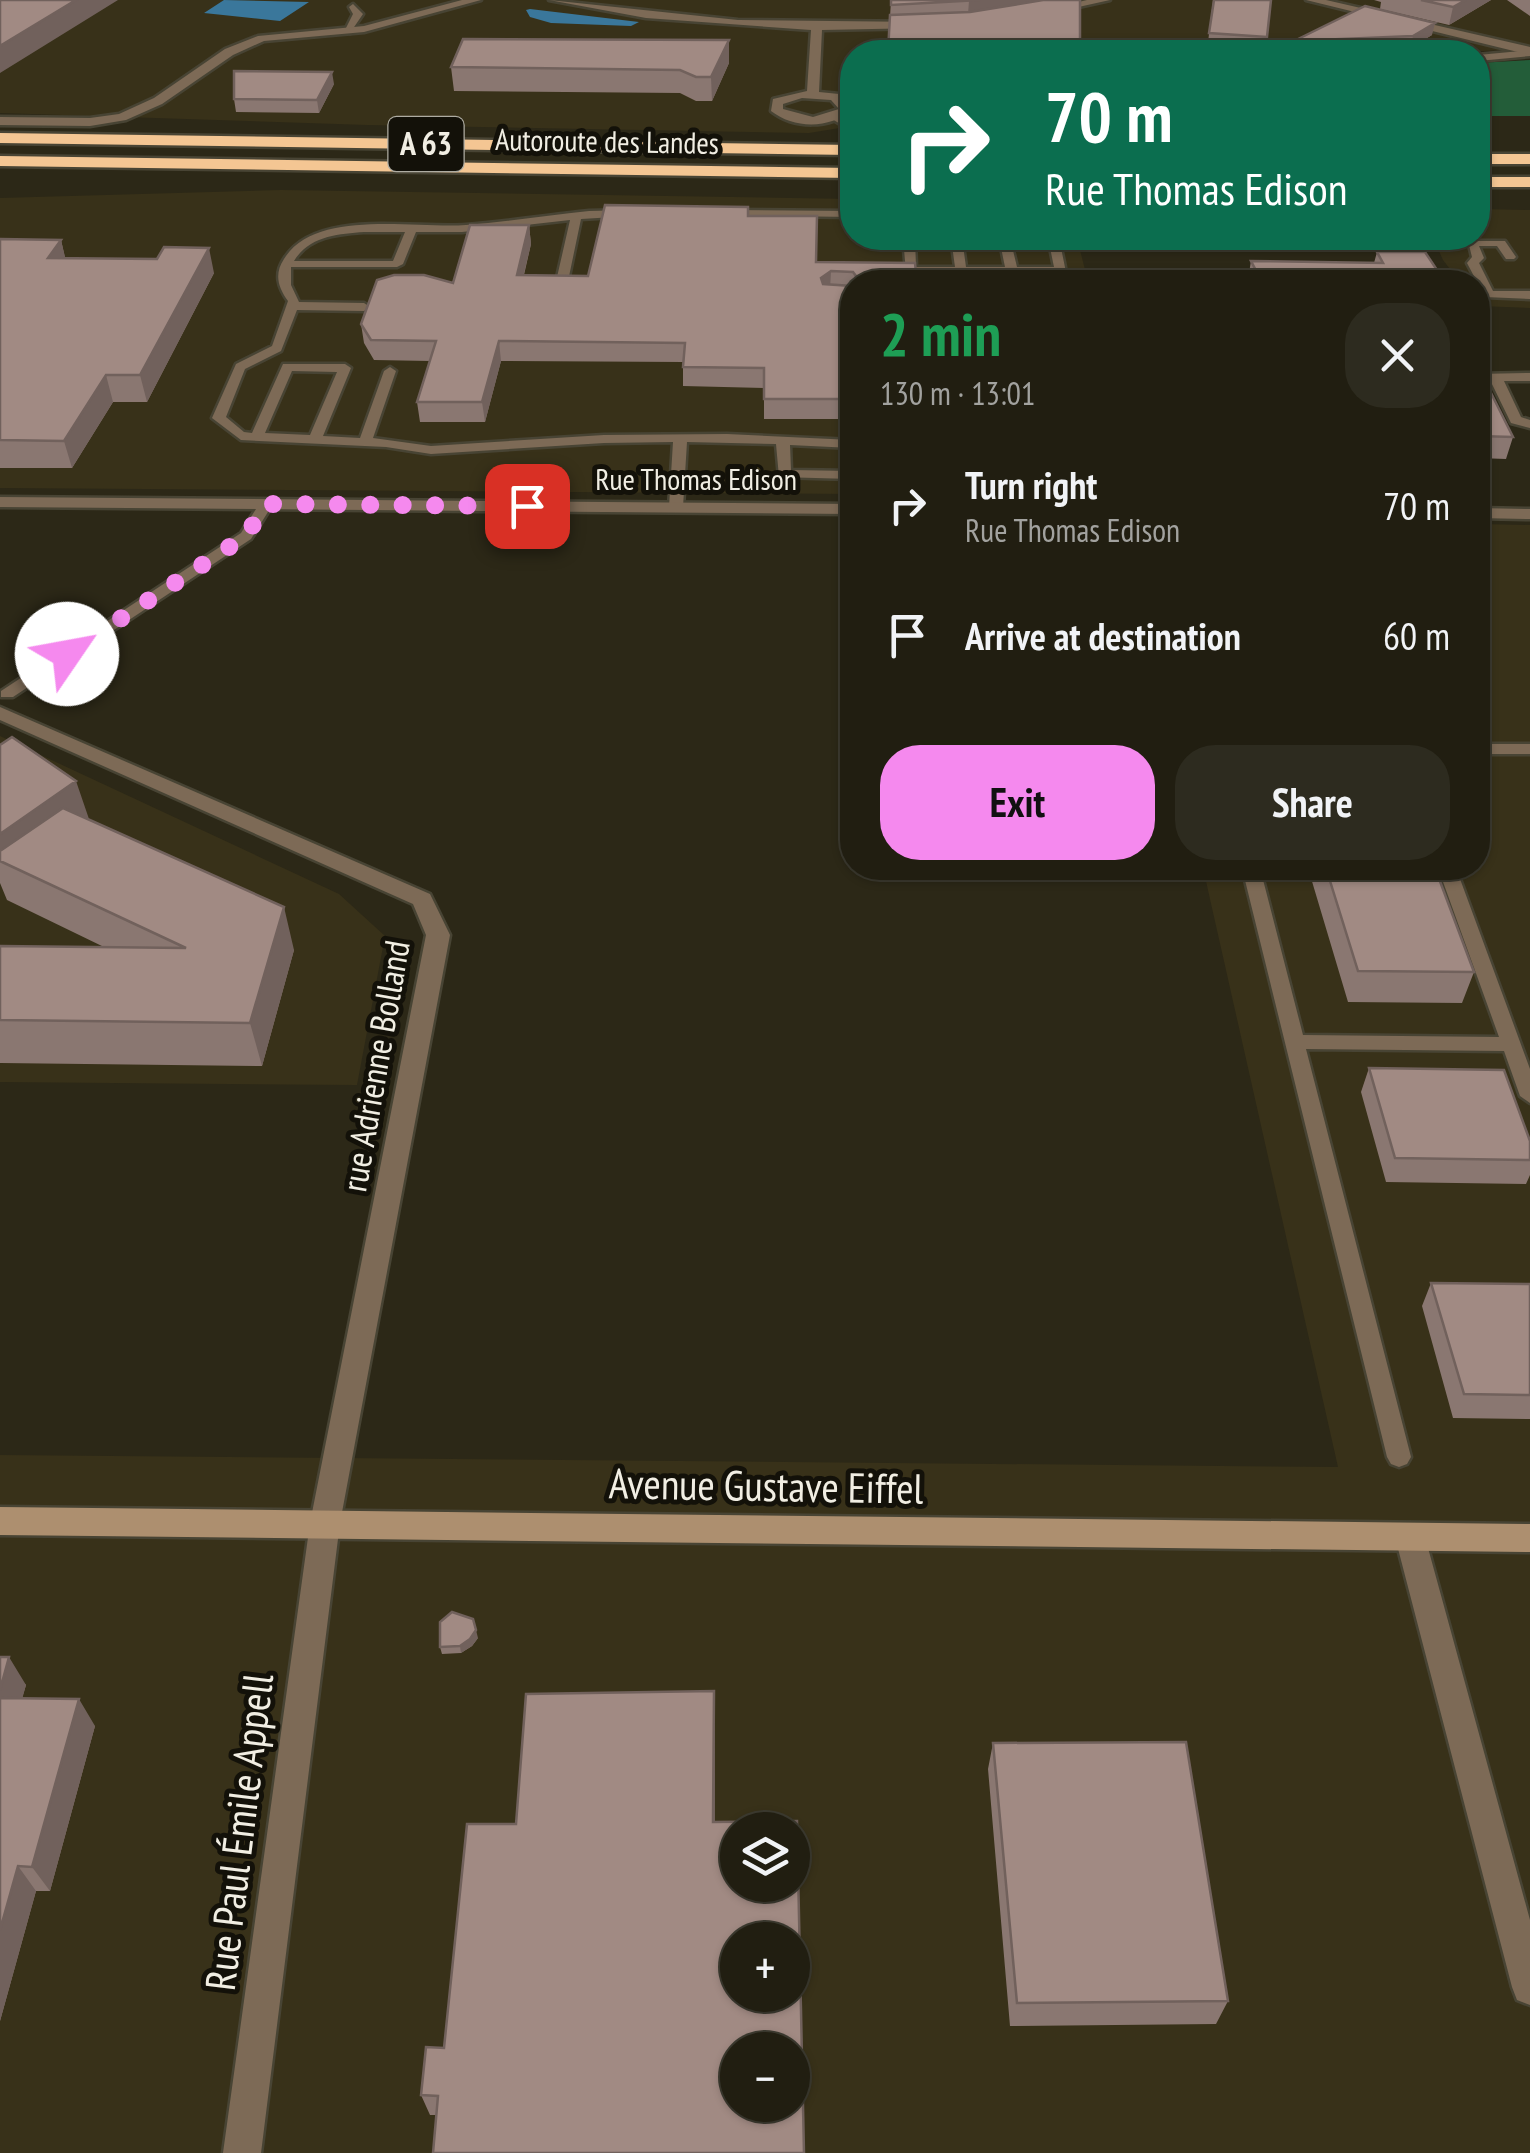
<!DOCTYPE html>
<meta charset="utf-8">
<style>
:root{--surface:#211e11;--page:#2d2b1f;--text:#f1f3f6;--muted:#a2a29f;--line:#3e3c31;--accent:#f589ee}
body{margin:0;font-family:"PT Sans Narrow",sans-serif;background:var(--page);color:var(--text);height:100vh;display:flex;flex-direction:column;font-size:38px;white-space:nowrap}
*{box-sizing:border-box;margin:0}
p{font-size:32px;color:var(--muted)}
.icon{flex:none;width:55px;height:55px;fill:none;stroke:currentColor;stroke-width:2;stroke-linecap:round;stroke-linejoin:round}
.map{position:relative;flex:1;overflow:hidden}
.drawer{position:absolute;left:840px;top:270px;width:650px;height:610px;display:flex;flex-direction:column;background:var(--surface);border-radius:40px;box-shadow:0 2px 8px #0004,0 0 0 2px var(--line)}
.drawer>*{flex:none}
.guide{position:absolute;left:840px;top:40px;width:650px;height:210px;border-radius:40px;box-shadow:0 2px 8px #0004,0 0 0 2px var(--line);background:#0b6e4f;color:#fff;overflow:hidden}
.tools{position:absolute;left:720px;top:1812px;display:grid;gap:20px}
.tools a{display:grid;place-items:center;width:90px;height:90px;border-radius:50%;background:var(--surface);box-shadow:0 2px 8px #0004,0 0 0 2px var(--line);font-size:50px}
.pin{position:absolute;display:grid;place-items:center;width:85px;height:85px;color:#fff;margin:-42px;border-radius:20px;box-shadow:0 5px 15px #0006}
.me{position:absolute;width:110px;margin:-55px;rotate:57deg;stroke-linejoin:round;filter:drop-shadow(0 0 8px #0008)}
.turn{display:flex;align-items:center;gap:35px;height:210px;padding:0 40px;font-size:45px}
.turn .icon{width:130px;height:130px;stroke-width:2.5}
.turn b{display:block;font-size:70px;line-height:85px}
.round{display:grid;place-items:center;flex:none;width:105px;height:105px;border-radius:40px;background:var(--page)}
.headline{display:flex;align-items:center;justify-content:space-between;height:170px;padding:0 40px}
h1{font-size:60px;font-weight:700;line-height:75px;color:#1e9e55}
.button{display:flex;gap:20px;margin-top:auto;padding:20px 40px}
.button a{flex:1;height:115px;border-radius:40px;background:var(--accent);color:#111;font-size:40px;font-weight:700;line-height:115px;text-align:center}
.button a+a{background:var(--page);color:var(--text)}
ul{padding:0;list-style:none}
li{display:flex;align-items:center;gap:30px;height:130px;padding:0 40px}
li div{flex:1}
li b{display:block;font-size:38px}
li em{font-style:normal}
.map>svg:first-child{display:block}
</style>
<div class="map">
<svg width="1530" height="2153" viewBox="0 0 1530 2153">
<rect width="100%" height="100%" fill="#2c2817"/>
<!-- built -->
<path fill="#383119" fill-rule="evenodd" d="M0 0H1530V48L1468 52H852V126L809 133 367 125 0 113Z
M281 190 852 199V238H1077L1088 282H852V494L0 488V198Z
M1478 209 1530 210V308L1478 306V282H1460L1443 260 1433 238H1478Z
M1478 524 1530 525V2153H0V1455L1338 1467 1203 868H1478ZM738 1830H792V1885H738ZM738 1940H792V1995H738ZM738 2050H792V2105H738Z
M0 736 339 894 385 936 357 1085 0 1082Z"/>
<!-- green -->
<path fill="#235d39" d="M1530 60V116H1478V63Z"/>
<!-- water -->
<path fill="#3a779b" d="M224 0 309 2 280 21 204 13Z
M530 9 639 22 631 26 551 23 530 17 526 10Z"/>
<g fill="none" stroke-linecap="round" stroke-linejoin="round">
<!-- lane casing -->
<g stroke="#484434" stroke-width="5">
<path id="lane" d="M353 4 363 14 350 33 345 30 353 14 349 7Z
M1530 50V56L1478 61V55Z
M832 115H840L852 124V131L832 119Z
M725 210 852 211V217L721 215V211Z
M589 211 631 210 637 213 631 216 581 219 567 286 561 290 555 286 570 220 462 232H416L403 264 397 267H291V285L299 302 364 303 370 307 364 311 297 310 281 351 245 369 226 417 244 432 252 433 283 364H345L351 368 323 436 360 438 384 371 390 367 396 371 373 438 431 446 604 435 727 434 852 440V448L790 445 791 470 852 471V479L779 477 776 444 687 442 683 507 676 511 669 507 673 442 604 443 431 454 386 447 241 440 212 418 236 364 272 346 288 301C278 287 274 274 284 259 315 208 415 229 466 225 507 222 548 215 589 211ZM364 232H405L393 261H294C309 236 338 234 364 232ZM292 371 337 372 310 435 265 433Z
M903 238H915L916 267H955L951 238H962L966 267H1005L999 238H1010L1017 267H1054L1048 238H1059L1068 282H1056L1055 275 906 272Z
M1468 241H1505L1516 257 1514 259H1506L1497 246H1479L1484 258 1479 263 1493 291H1530V299L1485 297 1467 263 1472 257Z
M1530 373V381H1504L1521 417 1530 420V428L1511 423 1491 382H1478V374Z
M261 501 273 504 251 539 13 697H1V691L241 533Z
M1478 744H1530V754H1478Z
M1242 868H1260L1303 1035 1499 1037 1438 868H1456L1530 1069V1103L1520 1096 1504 1051 1306 1049 1411 1457 1407 1464 1399 1467 1391 1464 1387 1457Z"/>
</g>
<!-- street casing -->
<g stroke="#484434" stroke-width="5">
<path id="street" d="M462 0H481L364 32 264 41 233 55 162 104 126 120 90 126 0 125V117L90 118 119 114 154 98 225 49 258 36 364 26Z
M549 0 738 20 923 22 929 25 923 28 822 30 819 92 839 94 852 110C830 129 794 129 771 111L773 99 807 91 811 30 646 18ZM802 98 831 100 839 109 813 117 783 109V104Z
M1087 0H1110L1047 14 1041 11Z
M1306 0H1326L1530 47V55Z
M0 497 852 504V514L0 507Z
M1478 508 1530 509V519L1478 518Z
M0 707 430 894 450 935 340 1523 261 2153H223L310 1523 426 935 413 904 0 720Z
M1410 1523 1421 1527 1425 1537 1530 1920V2005L1517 2000 1512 1987 1395 1537 1399 1527Z"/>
</g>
<!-- secondary casing -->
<g stroke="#484434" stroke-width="5">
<path id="secondary" d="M0 1507 1530 1524V1552L0 1535Z"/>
</g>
<!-- highway casing -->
<g stroke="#484434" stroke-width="5">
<path id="highway" d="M0 133 852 145V155L0 143Z
M1478 154H1530V164H1478Z
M0 156 852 168V178L0 166Z
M1478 177H1530V187H1478Z"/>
</g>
<!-- lane -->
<use href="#lane" fill="#7d6a56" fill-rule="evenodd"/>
<!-- street -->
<use href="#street" fill="#7d6a56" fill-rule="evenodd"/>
<!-- secondary -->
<use href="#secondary" fill="#ad8f6f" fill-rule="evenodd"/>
<!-- highway -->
<use href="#highway" fill="#f4c693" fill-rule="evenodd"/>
</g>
<!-- wall -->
<path fill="#8a7771" d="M891 0H1080L888 52Z
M1213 0 1267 37 1265 52 1207 51Z
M1374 0H1491L1449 25 1380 9 1381 2Z
M1507 0H1530V16Z
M1432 35 1410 48 1292 52 1294 41Z
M729 40V63L712 101H696L680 93 454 91 451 67Z
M334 84 319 113 236 112 234 99Z
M748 216 816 262 917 282H852V419H764V388L683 386V362L501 361 485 422H420L417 402 430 361 374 360 364 343 361 324 453 283 529 225 531 244 524 275 588 276Z
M0 239 61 240 65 258 214 273 147 402H113L72 468H0Z
M1377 252 1445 282H1250L1248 279 1251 261 1374 263Z
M1478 377 1513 437 1506 459 1478 458Z
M1478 612 1486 631 1478 658Z
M0 745 88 819 294 950 262 1066 0 1063V946L106 948 7 900 0 883Z
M1308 868H1435L1474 972 1462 1003 1348 1002Z
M1369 1068 1530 1141V1175L1526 1184 1386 1182 1361 1092Z
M1431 1283 1530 1284V1419L1453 1418 1422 1306Z
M478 1638 472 1646 461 1653 442 1654 440 1647Z
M0 1657 26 1685 22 1698 95 1726 50 1891H36L0 2021Z
M714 1691 715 1717 436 2115H430L421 2095 444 2048 516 1824Z
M993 1743 1228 2001 1216 2024 1010 2026 988 1769Z"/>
<!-- shaded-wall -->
<path fill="#71615c" d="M76 0H118L0 73V46Z
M980 0H1078L968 14 969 1Z
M1466 0H1491L1449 25 1453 7Z
M1435 23 1432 35 1410 48 1413 36Z
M729 40V63L712 101 711 77Z
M332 72 334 84 319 113 317 100Z
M529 225 531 244 519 294 517 275Z
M61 240 67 265 48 258Z
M209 248 214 273 147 402 140 375Z
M831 271 830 290 820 297 821 278Z
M499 341 501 361 485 422 482 402Z
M106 375 113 402 72 468 64 441Z
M76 781 89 819 0 861V834Z
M284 907 294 950 262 1066 250 1023Z
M476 1630 478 1638 472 1646 461 1653 460 1646Z
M9 1657 26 1685 15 1725 0 1701V1690Z
M714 1691 715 1717V1847L713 1822Z
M79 1699 95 1726 50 1891 32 1867Z
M18 1866 36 1891 0 2021V1930Z"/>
<!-- building -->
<path fill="#a18a83" stroke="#71615c" stroke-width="2.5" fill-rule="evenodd" d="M0 0H76L0 46Z
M891 0H980L891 5Z
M1043 0H1080V52H888L890 15 970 12Z
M1214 0H1271L1267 37 1209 33Z
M1421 0H1466L1453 7Z
M1365 6 1435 23 1413 36 1294 41Z
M463 39 729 40 711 77H696L680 70 451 67Z
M234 71 332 72 317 100 234 99Z
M605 205 748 207V216H817L816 262 915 263 917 282H854L856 276 853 272 831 271 821 278 823 284 852 286V399H764V368L683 367 685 343 499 341 482 402H417L436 341 371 340 361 324 377 280 394 275H424L453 283 470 225H529L517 275 588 276Z
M0 239 61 240 48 258 157 259 164 247 209 248 140 375H106L64 441 0 440Z
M1377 252H1425L1445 282H1262L1251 261 1383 263Z
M1478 377H1483L1513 437 1478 436Z
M1478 612 1486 631H1478Z
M12 737 76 781 0 834V745Z
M63 808 284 907 250 1023 0 1020V946L186 948 0 861V851Z
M1326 868H1435L1474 972 1358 971Z
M1369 1068 1504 1070 1530 1141V1160L1395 1158Z
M1431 1283 1530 1284V1395L1464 1394Z
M452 1612 473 1619 476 1630 470 1639 460 1646 440 1647V1622Z
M0 1657H9L0 1690Z
M714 1691 713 1822 797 1821 804 2153H433L438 2096 421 2095 426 2047 444 2048 467 1824H516L526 1694ZM738 1830H792V1885H738ZM738 1940H792V1995H738ZM738 2050H792V2105H738Z
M0 1698 79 1699 32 1867 18 1866 0 1930Z
M1186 1742 1228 2001 1017 2003 993 1743Z"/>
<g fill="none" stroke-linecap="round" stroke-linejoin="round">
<!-- route -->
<path stroke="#f589ee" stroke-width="18" stroke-dasharray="0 32.4" d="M67 654 246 536 266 504 527 506"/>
</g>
<g text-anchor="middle" stroke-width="10" stroke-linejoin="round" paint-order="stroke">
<!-- far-street labels -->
<g font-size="30" fill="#f1eee3" stroke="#131109">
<text transform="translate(607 142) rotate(1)" y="10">Autoroute des Landes</text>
<text x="696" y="490">Rue Thomas Edison</text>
</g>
<!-- shield labels -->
<rect fill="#131109" stroke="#aeaca2" stroke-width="2.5" x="388.5" y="117" width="75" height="54" rx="8"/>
<g font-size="32" font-weight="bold" fill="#f1eee3">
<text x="426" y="155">A 63</text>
</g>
<!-- street labels -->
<g font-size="35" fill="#f1eee3" stroke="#131109">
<text transform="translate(376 1066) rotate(-80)" y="12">rue Adrienne Bolland</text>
</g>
<!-- near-street labels -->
<g font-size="42" fill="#f1eee3" stroke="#131109">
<text transform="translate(766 1486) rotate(1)" y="15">Avenue Gustave Eiffel</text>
<text transform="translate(239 1832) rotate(-83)" y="15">Rue Paul Émile Appell</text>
</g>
</g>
</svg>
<div class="tools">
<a><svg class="icon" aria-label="layers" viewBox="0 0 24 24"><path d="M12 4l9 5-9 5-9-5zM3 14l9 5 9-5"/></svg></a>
<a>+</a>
<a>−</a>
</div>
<div class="pin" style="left:527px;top:506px;background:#d93025"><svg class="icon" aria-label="arrive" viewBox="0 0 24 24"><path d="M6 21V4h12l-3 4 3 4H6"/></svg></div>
<svg class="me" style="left:67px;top:654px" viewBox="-20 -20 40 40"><circle r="19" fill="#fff"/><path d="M0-13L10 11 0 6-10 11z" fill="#f589ee"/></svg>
<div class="guide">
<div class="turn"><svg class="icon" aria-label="right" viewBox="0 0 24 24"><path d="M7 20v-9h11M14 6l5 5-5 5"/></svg><div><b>70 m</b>Rue Thomas Edison</div></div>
</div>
<section class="drawer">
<div class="headline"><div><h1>2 min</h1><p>130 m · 13:01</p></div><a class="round"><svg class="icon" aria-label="close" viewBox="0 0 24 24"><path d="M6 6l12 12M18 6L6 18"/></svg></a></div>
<ul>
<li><svg class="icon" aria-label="right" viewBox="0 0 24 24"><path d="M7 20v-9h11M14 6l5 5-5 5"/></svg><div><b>Turn right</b><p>Rue Thomas Edison</p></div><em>70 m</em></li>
<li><svg class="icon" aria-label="arrive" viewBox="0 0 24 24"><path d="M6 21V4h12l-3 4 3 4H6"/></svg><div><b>Arrive at destination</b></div><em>60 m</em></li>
</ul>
<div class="button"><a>Exit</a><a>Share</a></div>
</section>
</div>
